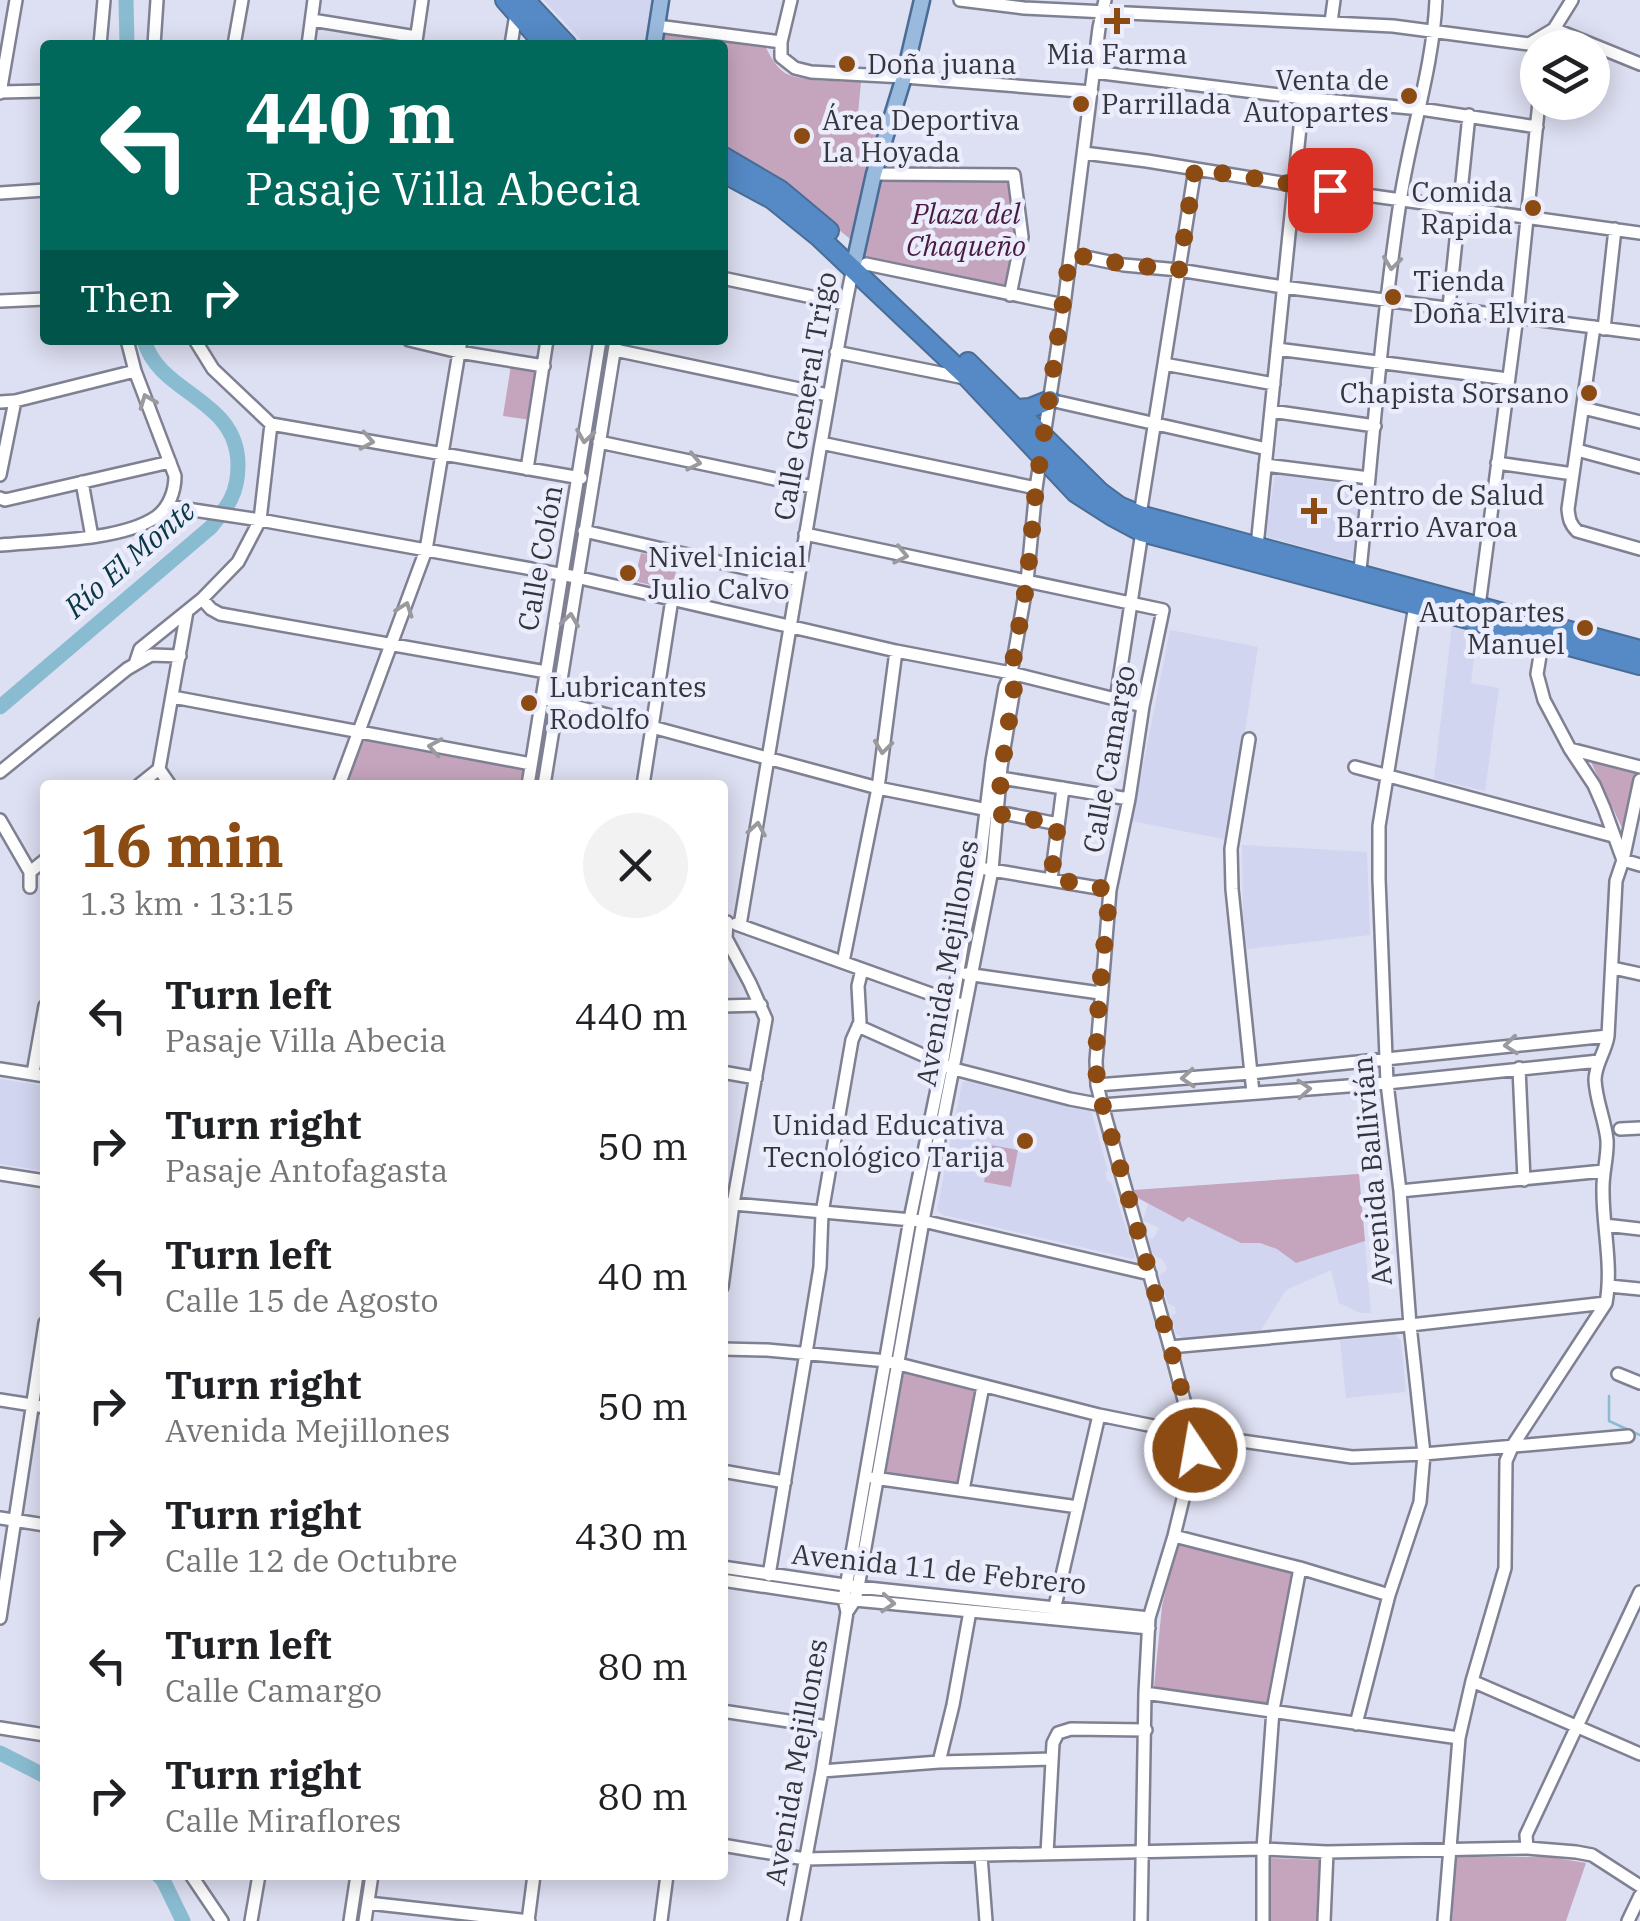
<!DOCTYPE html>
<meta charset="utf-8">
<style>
:root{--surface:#fff;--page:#f2f2f2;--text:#202124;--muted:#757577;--accent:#8b4b13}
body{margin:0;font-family:"IBM Plex Serif",serif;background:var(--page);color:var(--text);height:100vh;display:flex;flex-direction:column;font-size:38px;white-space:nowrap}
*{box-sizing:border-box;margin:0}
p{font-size:32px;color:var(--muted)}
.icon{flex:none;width:55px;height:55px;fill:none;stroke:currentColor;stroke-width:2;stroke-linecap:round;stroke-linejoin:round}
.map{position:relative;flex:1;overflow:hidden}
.sheet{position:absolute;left:40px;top:780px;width:688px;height:1100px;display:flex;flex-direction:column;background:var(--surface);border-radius:10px;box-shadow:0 5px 25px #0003}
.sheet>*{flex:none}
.banner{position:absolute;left:40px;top:40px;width:688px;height:305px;border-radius:10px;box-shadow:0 5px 25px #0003;background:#00695c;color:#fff;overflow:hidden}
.tools{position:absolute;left:1520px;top:30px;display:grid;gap:20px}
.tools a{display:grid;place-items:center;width:90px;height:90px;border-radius:50%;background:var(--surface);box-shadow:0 5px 25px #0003;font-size:50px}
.pin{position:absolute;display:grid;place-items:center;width:85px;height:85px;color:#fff;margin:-42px;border-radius:20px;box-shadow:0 5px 15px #0006}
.me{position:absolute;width:110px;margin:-55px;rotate:348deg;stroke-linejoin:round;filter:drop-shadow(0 0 8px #0008)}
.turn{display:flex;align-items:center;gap:35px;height:210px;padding:0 40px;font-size:45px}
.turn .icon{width:130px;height:130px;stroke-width:2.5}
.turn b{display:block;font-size:70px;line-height:85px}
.then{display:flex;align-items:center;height:95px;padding:0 40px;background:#0003;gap:20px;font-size:38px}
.round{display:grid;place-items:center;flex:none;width:105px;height:105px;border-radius:52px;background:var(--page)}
.head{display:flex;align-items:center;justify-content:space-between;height:170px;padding:0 40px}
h1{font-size:60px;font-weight:800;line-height:75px;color:var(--accent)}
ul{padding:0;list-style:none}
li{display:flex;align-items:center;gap:30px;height:130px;padding:0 40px}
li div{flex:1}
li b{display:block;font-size:38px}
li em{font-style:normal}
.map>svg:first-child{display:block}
</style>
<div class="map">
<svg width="1640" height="1921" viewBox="0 0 1640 1921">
<rect width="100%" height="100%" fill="#dddff2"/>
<!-- built -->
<path fill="#d2d5ef" d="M544 0H654L647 45H586Z
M1275 474 1362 487 1354 557 1348 559 1265 536Z
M1452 625 1477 632 1471 683 1499 688 1485 791 1434 779Z
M1170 630 1258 647 1228 840 1132 821Z
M1242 845 1367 852 1370 935 1247 949 1243 914Z
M0 1079 45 1086V1171L0 1164Z
M967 1080 1086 1107 1091 1110 1108 1171 1105 1172 1107 1180 1111 1182 1135 1256 1133 1259 943 1215 937 1210 962 1083Z
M1359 1174 1371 1313H1360L1339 1303 1331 1270 1286 1290 1261 1330 1183 1338 1176 1334 1171 1316 1176 1313 1175 1307 1168 1303 1159 1275 1167 1270 1166 1266 1163 1260 1153 1255 1149 1242 1150 1238H1154L1159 1228 1143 1220 1148 1204 1138 1198 1134 1190Z
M1395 1334 1401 1341 1406 1392 1346 1398 1340 1340Z"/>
<!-- green -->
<path fill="#c5a5bd" d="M661 33 765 46C770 56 776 67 785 73 801 82 842 81 861 82L858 114 887 122 855 243 833 225 723 151 722 45H660Z
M1010 179 1018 233 1007 286 1001 289 867 259 862 255 877 186 881 180Z
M511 365 538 369 531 420 503 416Z
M641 553 678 562 672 590 634 581Z
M364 740 524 769 522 785H346Z
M1591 762 1636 774 1623 831V830Z
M991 1145 1018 1150 1011 1187 984 1182Z
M1359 1174 1365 1241 1296 1263 1277 1249 1260 1243H1241L1188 1217 1183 1222 1138 1198 1134 1190Z
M904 1371 977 1390 960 1486 883 1476Z
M1178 1541 1294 1572 1267 1705 1154 1687 1162 1606Z
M1455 1857H1550L1586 1863 1566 1921H1452Z
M1271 1858 1321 1860 1319 1921H1269Z"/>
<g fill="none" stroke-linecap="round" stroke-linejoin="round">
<!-- stream -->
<path stroke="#8abcd1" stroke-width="2.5" d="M1609 1396V1421L1640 1435"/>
<!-- river -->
<path stroke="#8abcd1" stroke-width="15" d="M126 0 127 45
M0 707 211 527C228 506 238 494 238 465 238 398 159 395 144 340
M0 1753 45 1776
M158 1875 163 1880 183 1921"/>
<!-- minor casing -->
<g stroke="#7f8192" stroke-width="16">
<path id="minor" d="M791 0 781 42V57L795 68 811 72 904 77 1092 92
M960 0 1024 8 1393 26 1529 44 1554 29 1572 0
M312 20 416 37
M1331 22 1334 0
M657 26 781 42
M1554 29 1640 64
M416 41 422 0
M100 45 104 0
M154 45 157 0
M234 45 242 0
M308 45 314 0
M511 45 516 14
M1094 72 1303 98 1421 109 1537 127
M0 92 45 91
M0 93 16 0
M1084 153 1147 161 1294 185 1640 233
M874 174 1014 175 1022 237 1010 295
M0 193 45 190
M1071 254 1124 265 1179 270 1283 287 1640 333
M866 264 1064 305
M722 278 845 304
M0 301 45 299
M1449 307 1469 115
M1594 327 1568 509C1569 519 1570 524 1577 531L1640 549
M1604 329 1615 229
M409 340 459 352 544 366
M1277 349 1508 379
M615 350 828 395
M836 352 965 378
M1164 364 1274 384
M1050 400 1267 449
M0 402 15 401 135 371
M1583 408 1640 422
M1271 411 1375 426
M271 424 581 478
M599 442 813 487
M821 443 1036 488
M1577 450 1640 467
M1497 463 1573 474
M1265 465 1369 478
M527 469 547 340
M0 475 15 401
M82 482 92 537
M0 498 5 500 170 462
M167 506 260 520 576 577 896 651 1011 673 1143 706
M1140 515 1195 169
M584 531 797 580
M805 534 1163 610 1143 706 1129 799 1110 890 1096 1061 1097 1085 1102 1105 1170 1347 1193 1434 1195 1450 1174 1536 1149 1618 1145 1693 1141 1921
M0 545C42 541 121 541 156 517 169 508 175 491 175 476L135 371 127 340
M1257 546 1303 98
M1359 580C1372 455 1381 326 1400 202 1410 134 1433 69 1436 0
M202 599 211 609 220 614 546 672
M1479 606 1517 316 1539 102
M135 664 140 649 202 599 238 562 260 520 271 424 213 369 195 340
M1011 673 1014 688 1001 767 992 870 923 1221 858 1587 855 1600 847 1612 844 1599 910 1219 942 1065 964 935 979 869 992 761 1005 687 1011 673 1027 582 1036 488 1064 305 1099 28 1105 0
M173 697 531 764
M541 697 878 788 1058 824
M1116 700 1142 532
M1249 739 1231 849 1232 889 1253 1093
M1570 749 1640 767
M1355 767 1613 836
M0 772 127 669 151 655 180 656
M1001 778 1129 799
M1640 780 1623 860 1640 865
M139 785 159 769
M170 785 159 769 187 611
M339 785 426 550 461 340
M528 785 600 340
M544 785 616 340
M643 785 672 599
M0 820 30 872V887
M986 869 1110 890
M30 872 45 860
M1051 879 1063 788
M736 924 959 1004
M740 925C768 767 792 608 820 449 831 389 840 328 853 268
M843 962 878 788 896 651
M1613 968 1640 974
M966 974 1100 993
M722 1006 761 1005
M858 1026 954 1069 1070 1099 1102 1105 1387 1083 1599 1061
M1519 1068 1524 1180
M0 1069 45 1076
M722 1072 756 1078
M33 1073 45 1006
M1097 1085 1251 1073 1608 1036
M1620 1129 1640 1128
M0 1174 45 1181
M1400 1191 1604 1171
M722 1203 923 1221 1150 1274
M1605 1225 1640 1229
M1609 1286 1640 1289
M722 1287 733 1204 766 1019 750 983 726 938 727 922
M1170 1347 1410 1325 1606 1303
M722 1349 767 1350 887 1361 1099 1415 1193 1434 1352 1457 1424 1454 1628 1436
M1618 1374 1640 1383
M0 1400 45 1407
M722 1471 785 1482
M874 1478 1078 1507
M963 1490 983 1386
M0 1518 45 1525
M1174 1536 1300 1568 1389 1595
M722 1567 858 1587 1149 1618
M769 1575 806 1353 820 1267 822 1213 852 1040 860 1022 858 986 862 969
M722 1580 855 1600 1149 1628
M1055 1606 1099 1415
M0 1618 45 1323
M1472 1681 1640 1754
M1145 1693 1459 1738
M722 1711 828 1727
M1356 1724 1389 1595 1420 1502 1424 1454 1410 1325 1400 1191 1387 1083 1379 879V826L1415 605
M0 1728 45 1735
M939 1762 953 1705 970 1611
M822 1771 939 1762 1052 1759
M722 1845 805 1859 1263 1849 1327 1852 1527 1848 1576 1852 1592 1855 1640 1886
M1527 1848 1526 1835 1640 1592
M1047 1854 1053 1743 1058 1733 1071 1729 1146 1730
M981 1856 986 1921
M191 1875 222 1921
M368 1903 529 1921
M251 1921 259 1875
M350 1921 357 1875
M365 1921 372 1875
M528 1921 534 1875
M661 1921 667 1875
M794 1921 822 1771 847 1612
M1263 1921V1849L1273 1710 1300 1568
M1324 1921 1327 1852
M1444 1921 1459 1738 1472 1681 1505 1568 1506 1461 1513 1445 1606 1303C1613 1264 1602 1225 1603 1187 1603 1171 1608 1156 1607 1140 1605 1120 1596 1101 1595 1080 1595 1064 1606 1051 1608 1036L1616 881 1623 860 1604 808 1594 785 1570 749 1544 700 1537 674 1543 637
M1628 1921 1640 1896"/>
</g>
<!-- major casing -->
<g stroke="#4a6d96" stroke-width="19">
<path id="major" d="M654 45 661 0
M853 268 874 174 904 77 922 0"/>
</g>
<!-- highway casing -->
<g stroke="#4a6d96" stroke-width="22">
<path id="highway" d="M505 0 545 45
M525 0 567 45
M722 156 780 190 829 231
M722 172 772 199 819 237 968 378 1076 493 1112 516 1142 532 1640 665
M968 362 1100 492 1119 506 1140 515 1640 650
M1016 409 1030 408 1050 400"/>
</g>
<!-- minor -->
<use href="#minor" stroke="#fff" stroke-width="11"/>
<!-- major -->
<use href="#major" stroke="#99b9dd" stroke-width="14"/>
<!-- highway -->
<use href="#highway" stroke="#558ac6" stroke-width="18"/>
</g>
<!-- one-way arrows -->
<defs><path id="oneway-chevron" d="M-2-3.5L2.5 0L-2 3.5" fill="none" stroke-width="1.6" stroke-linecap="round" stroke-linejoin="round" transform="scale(2.5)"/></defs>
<g stroke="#9a9a9e">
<use href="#oneway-chevron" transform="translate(1392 263) rotate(97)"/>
<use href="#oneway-chevron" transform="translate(147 401) rotate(-111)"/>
<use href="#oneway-chevron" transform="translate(585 436) rotate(99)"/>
<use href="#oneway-chevron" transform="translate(367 441) rotate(10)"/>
<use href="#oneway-chevron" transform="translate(694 462) rotate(12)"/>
<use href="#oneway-chevron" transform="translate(901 555) rotate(12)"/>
<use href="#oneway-chevron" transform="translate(405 609) rotate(-70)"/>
<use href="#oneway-chevron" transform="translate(570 620) rotate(-82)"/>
<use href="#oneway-chevron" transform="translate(435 747) rotate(-170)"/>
<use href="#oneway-chevron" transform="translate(883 747) rotate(97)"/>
<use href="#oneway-chevron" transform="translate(757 829) rotate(-80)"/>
<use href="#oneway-chevron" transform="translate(1511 1045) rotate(174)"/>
<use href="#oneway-chevron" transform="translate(1188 1078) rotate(176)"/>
<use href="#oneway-chevron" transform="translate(1304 1089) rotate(-4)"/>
<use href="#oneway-chevron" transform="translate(888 1603) rotate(5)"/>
</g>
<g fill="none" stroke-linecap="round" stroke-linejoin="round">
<!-- route -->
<path stroke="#8b4b13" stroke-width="18" stroke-dasharray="0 32.4" d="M1195 1450 1193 1434 1170 1346 1097 1085C1094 1020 1104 954 1110 890L1051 878 1058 824 998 814 1002 767 1014 688 1011 673 1027 582 1036 488 1070 254 1124 264 1179 270 1195 169 1330 190"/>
</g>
<!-- markers -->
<g fill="#8b4b13" stroke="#ebedfc" stroke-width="4">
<path d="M1112 6h10v10h10v10h-10v10h-10v-10h-10v-10h10z"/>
<circle cx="847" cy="64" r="10"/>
<circle cx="1409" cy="96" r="10"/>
<circle cx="1081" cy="104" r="10"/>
<circle cx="802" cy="136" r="10"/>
<circle cx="1533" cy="208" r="10"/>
<circle cx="1393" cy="297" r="10"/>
<circle cx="1589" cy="393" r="10"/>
<path d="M1309 496h10v10h10v10h-10v10h-10v-10h-10v-10h10z"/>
<circle cx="628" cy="573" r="10"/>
<circle cx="1585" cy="628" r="10"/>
<circle cx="529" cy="703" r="10"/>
<circle cx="1025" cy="1141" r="10"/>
</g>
<g text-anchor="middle" stroke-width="9" stroke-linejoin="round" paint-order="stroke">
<!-- poi labels -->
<g font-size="28" fill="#35363d" stroke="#ebedfc" text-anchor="start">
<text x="1117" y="64" text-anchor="middle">Mia Farma</text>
<text x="867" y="74">Doña juana</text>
<text x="1389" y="90" text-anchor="end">Venta de<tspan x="1389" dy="32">Autopartes</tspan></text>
<text x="1101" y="114">Parrillada</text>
<text x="822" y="130">Área Deportiva<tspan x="822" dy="32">La Hoyada</tspan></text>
<text x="1513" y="202" text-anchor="end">Comida<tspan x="1513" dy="32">Rapida</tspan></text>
<text x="1413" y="291">Tienda<tspan x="1413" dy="32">Doña Elvira</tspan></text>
<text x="1569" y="403" text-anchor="end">Chapista Sorsano</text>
<text x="1336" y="505">Centro de Salud<tspan x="1336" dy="32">Barrio Avaroa</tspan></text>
<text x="648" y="567">Nivel Inicial<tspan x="648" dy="32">Julio Calvo</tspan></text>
<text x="1565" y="622" text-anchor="end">Autopartes<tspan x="1565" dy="32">Manuel</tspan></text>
<text x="549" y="697">Lubricantes<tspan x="549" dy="32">Rodolfo</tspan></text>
<text x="1005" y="1135" text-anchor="end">Unidad Educativa<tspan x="1005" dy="32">Tecnológico Tarija</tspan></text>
</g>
<!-- park labels -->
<g font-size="28" font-style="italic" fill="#491941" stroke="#ebedfc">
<text x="966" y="224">Plaza del<tspan x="966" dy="32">Chaqueño</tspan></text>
</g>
<!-- street labels -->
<g font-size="28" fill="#35363d" stroke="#ebedfc">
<text transform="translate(805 396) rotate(-80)" y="10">Calle General Trigo</text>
<text transform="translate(540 558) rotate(-80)" y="10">Calle Colón</text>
<text transform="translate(1109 759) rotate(-80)" y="10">Calle Camargo</text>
<text transform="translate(947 963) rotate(-80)" y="10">Avenida Mejillones</text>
<text transform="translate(1372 1171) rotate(-95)" y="10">Avenida Ballivián</text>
<text transform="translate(939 1569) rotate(6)" y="10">Avenida 11 de Febrero</text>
<text transform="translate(796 1762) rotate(-80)" y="10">Avenida Mejillones</text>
</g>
<!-- water labels -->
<g font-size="30" font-style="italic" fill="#093746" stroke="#ebedfc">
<text transform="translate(130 559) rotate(-41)" y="10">Río El Monte</text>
</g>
</g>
</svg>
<div class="tools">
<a><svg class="icon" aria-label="layers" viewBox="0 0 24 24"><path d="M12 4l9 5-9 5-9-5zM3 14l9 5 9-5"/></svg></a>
</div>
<div class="pin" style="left:1330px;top:190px;background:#d93025"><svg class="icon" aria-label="arrive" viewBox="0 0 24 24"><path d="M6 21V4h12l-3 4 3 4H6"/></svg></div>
<svg class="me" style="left:1195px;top:1450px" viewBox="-20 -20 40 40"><circle r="17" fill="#8b4b13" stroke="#fff" stroke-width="3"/><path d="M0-11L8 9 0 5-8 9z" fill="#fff"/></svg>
<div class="banner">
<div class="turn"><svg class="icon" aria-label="left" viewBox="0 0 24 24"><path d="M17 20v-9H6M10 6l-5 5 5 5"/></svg><div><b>440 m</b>Pasaje Villa Abecia</div></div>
<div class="then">Then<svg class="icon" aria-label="right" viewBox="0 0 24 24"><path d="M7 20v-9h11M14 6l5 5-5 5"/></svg></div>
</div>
<section class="sheet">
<div class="head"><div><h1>16 min</h1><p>1.3 km · 13:15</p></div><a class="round"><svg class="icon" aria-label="close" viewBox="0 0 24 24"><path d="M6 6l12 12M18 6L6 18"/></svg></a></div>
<ul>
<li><svg class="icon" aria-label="left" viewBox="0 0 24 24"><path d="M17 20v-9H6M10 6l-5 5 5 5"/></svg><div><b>Turn left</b><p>Pasaje Villa Abecia</p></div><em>440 m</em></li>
<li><svg class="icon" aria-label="right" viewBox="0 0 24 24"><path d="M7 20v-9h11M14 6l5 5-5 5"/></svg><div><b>Turn right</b><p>Pasaje Antofagasta</p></div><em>50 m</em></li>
<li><svg class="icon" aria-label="left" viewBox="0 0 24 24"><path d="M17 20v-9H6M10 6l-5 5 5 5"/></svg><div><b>Turn left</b><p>Calle 15 de Agosto</p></div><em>40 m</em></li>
<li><svg class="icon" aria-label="right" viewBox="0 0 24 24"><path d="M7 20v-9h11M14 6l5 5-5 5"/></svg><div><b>Turn right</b><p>Avenida Mejillones</p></div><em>50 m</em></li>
<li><svg class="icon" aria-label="right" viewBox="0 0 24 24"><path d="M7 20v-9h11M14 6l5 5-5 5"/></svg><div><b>Turn right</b><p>Calle 12 de Octubre</p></div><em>430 m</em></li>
<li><svg class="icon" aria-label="left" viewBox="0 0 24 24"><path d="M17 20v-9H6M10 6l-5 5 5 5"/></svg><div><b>Turn left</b><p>Calle Camargo</p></div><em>80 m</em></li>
<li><svg class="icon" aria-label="right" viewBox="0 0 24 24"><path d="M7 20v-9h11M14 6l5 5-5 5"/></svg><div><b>Turn right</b><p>Calle Miraflores</p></div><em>80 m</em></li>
</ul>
</section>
</div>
